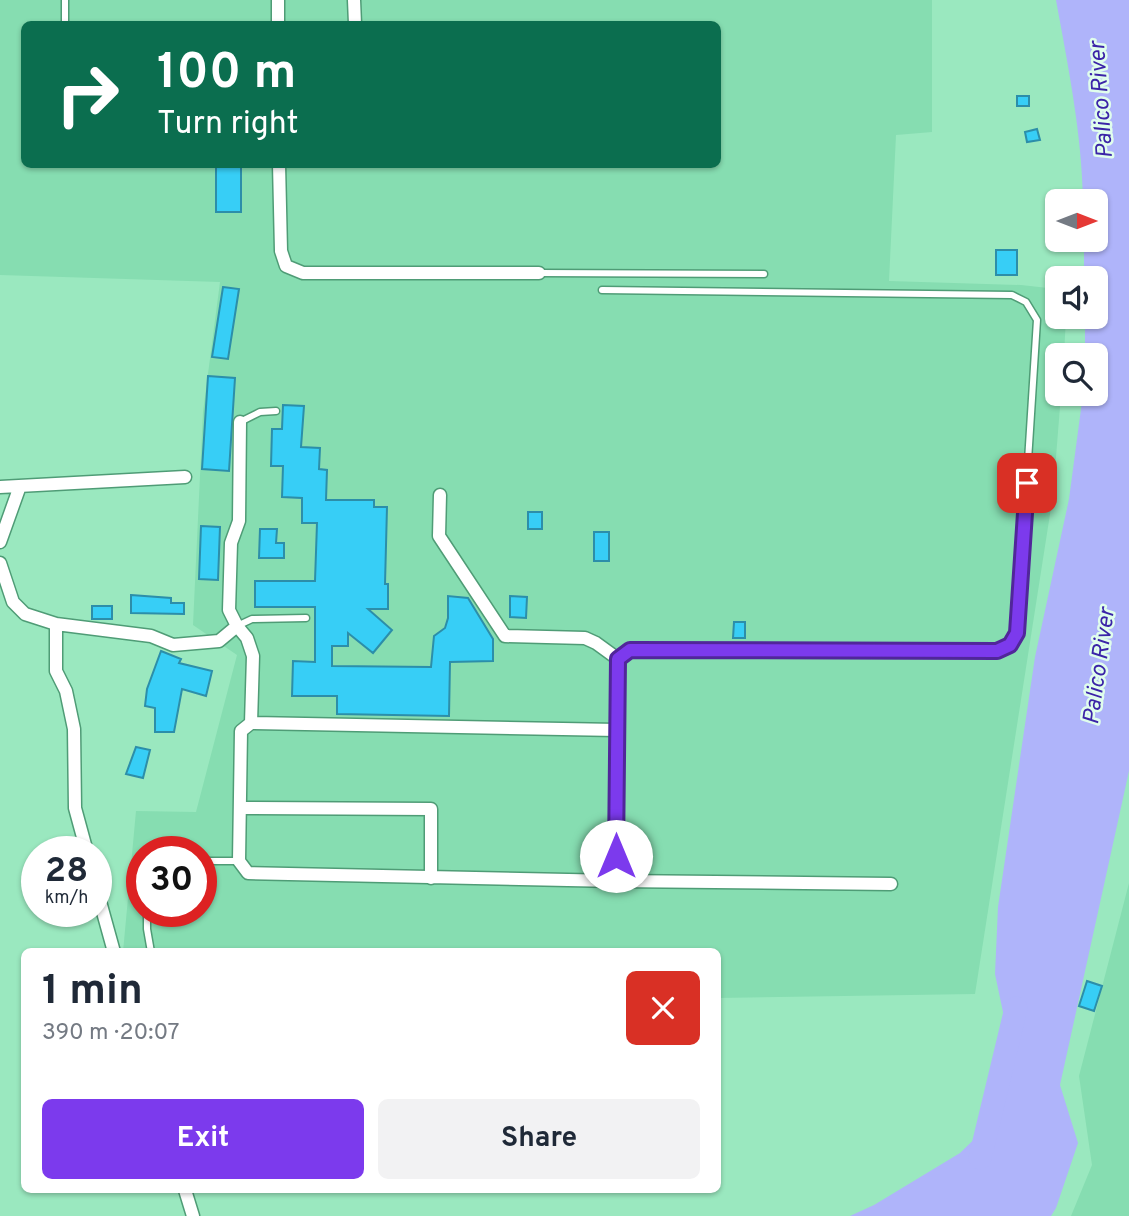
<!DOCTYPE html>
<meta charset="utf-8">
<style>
:root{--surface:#fff;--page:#f2f2f3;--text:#1f2937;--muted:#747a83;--accent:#7c3aed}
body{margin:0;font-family:Overpass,sans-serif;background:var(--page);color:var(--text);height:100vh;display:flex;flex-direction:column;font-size:26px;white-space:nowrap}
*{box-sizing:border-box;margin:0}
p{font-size:23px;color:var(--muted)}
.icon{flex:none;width:38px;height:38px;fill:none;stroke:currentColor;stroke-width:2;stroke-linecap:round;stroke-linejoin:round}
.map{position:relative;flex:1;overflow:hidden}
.details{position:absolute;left:21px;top:948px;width:700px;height:245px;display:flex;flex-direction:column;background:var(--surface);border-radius:10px;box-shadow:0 2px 5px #0004}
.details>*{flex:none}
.banner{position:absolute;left:21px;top:21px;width:700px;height:147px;border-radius:10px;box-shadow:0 2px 5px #0004;background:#0b6e4f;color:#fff;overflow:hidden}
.needle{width:46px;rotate:90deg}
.buttons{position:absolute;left:1045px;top:189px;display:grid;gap:14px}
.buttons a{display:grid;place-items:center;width:63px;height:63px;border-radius:10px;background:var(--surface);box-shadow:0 2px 5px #0004;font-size:35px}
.speed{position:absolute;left:21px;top:836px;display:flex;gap:14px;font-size:35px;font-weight:700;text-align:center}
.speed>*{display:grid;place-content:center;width:91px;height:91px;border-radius:50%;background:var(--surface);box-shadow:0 2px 5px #0004;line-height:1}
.speed small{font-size:18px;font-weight:400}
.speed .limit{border:10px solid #d22;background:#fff;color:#111}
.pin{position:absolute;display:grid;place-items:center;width:60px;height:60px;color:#fff;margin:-30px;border-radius:14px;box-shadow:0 4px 10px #0006}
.me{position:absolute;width:77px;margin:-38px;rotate:0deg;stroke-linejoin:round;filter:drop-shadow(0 0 5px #0008)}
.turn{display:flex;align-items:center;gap:24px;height:147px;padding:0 21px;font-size:32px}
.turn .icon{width:91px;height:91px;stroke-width:2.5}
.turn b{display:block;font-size:49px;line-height:60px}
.round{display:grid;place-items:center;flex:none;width:74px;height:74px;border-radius:10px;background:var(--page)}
.overview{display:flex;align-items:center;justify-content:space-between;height:119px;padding:0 21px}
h1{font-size:42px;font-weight:700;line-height:52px}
.cta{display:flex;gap:14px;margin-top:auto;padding:14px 21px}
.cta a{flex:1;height:80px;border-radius:10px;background:var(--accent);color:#fff;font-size:28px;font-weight:700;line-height:80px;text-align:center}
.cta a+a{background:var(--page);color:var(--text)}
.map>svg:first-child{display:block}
</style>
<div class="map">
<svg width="1129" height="1216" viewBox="0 0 1129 1216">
<rect width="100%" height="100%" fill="#9ae8bf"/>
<!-- built -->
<path fill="#86ddb1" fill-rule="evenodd" d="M0 0H932V132L896 135 889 281 1021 285 1057 289V317H1066L1064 355H1057V394H1061L1053 495 975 994 718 998V952H123L136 811 196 812 237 655 193 625 203 412 220 282 0 275ZM24 24H718V164H24ZM142 852H201V912H142Z
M1129 883V1216H1071L1092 1165 1079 1076Z"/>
<!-- water -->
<path fill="#afb4fa" d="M1056 0H1129V771L1060 1085 1078 1143 1056 1208 1051 1216H850L874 1205 960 1153 999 1115 1012 1055 995 974 998 907 1035 657 1069 499 1083 394H1096V355H1085V317H1096V278H1084V240H1096V201H1083C1082 134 1068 66 1056 0Z"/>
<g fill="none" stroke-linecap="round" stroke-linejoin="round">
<!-- river -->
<path stroke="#afb4fa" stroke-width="23" d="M980 1158 1016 1008"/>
</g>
<!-- building -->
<path fill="#37cef6" stroke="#2c8ea9" stroke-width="2" d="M1017 96H1029V106H1017Z
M1037 129 1040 140 1027 142 1025 132Z
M216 164H241V212H216Z
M996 250H1017V275H996Z
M223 287 239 289 228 359 212 357Z
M208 376 235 378 229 471 202 469Z
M283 405 304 406 301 447 320 448 319 469 327 470 326 500H374V507H387L385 584H388V609H368L392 630 373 653 348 633V646H332V666L431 667 434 636 445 628 448 618V596L468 598 493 639V661L450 662 449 716 337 714V696H292L293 661 315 662V607H255V581H315L317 523H302V498L282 497 283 466H271L272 429H282Z
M528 512H542V529H528Z
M201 526 220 527 218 580 199 579Z
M260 529H277L276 543H284V558H259Z
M594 532H609V561H594Z
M131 595 171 598V603H184V614L131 613Z
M510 596 527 597 526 618 510 617Z
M92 606H112V619H92Z
M734 622H745V638H733Z
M161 651 181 659 179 663 212 671 206 696 182 689 174 732H155V708L145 706 147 689Z
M136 747 150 750 143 778 126 774Z
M1087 981 1102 986 1094 1011 1079 1006Z"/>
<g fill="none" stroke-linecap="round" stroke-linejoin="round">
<!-- service casing -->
<g stroke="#4f9c76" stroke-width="9">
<path id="service" d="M65 24V0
M539 273 764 274
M602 290 1012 295 1026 302 1037 320 1017 633 1010 645 997 651 630 650 618 659
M240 422 260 412 276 411
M237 626 252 619 306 618
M201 861H239
M147 912V929L151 952"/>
</g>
<!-- minor casing -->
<g stroke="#4f9c76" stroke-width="15">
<path id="minor" d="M278 0V24
M354 0 355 24
M279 164 281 251 286 266 303 273H539
M240 422 239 521 231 543 229 610 237 626 247 638 253 656 251 723 241 731 239 861 248 873 616 881 891 884
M0 487 185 477
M440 495 439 536 505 636 585 638 596 643 618 659 616 881
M0 542 20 486
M0 563 13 602 25 614 56 624 151 636 173 645 219 641 237 626
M56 624V671L66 691 74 729 75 808 87 852
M251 723 617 730
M240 808 431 809V878
M96 887 114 952
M185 1190 193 1216"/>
</g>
<!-- service -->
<use href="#service" stroke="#fff" stroke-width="6"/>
<!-- minor -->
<use href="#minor" stroke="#fff" stroke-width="12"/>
</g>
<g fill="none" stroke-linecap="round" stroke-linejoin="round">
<!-- route casing -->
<g stroke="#51269a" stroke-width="18">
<path id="route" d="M616 856 618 659 630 650 997 651 1010 645 1017 633 1027 483"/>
</g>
<!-- route -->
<use href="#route" stroke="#7c3aed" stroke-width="12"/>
</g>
<g text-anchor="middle" stroke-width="5" stroke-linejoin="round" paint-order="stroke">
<!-- water labels -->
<g font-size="23" font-style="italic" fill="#3b24a8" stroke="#e0feec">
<text transform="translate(1100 100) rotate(-94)" y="8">Palico River</text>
<text transform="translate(1098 666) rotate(-82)" y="8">Palico River</text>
</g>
</g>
</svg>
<div class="buttons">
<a><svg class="needle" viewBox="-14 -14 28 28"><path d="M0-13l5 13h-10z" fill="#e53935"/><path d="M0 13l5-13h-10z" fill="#747a83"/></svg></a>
<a><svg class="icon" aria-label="sound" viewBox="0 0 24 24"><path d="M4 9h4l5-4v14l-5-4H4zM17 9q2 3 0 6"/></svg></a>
<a><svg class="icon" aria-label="search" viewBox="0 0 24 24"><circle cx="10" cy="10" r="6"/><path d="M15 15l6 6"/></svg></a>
</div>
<div class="speed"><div>28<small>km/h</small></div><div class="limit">30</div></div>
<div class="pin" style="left:1027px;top:483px;background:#d93025"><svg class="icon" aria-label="arrive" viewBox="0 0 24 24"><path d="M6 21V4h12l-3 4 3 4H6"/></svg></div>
<svg class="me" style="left:616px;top:856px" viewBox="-20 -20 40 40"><circle r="19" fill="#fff"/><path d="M0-13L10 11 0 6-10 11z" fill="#7c3aed"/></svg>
<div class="banner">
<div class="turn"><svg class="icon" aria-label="right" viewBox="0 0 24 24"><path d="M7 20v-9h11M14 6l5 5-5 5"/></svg><div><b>100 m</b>Turn right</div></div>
</div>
<section class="details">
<div class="overview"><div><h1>1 min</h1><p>390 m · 20:07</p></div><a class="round" style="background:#d93025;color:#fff"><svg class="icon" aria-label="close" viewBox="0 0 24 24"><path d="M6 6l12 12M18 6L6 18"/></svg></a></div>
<div class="cta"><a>Exit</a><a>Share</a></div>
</section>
</div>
